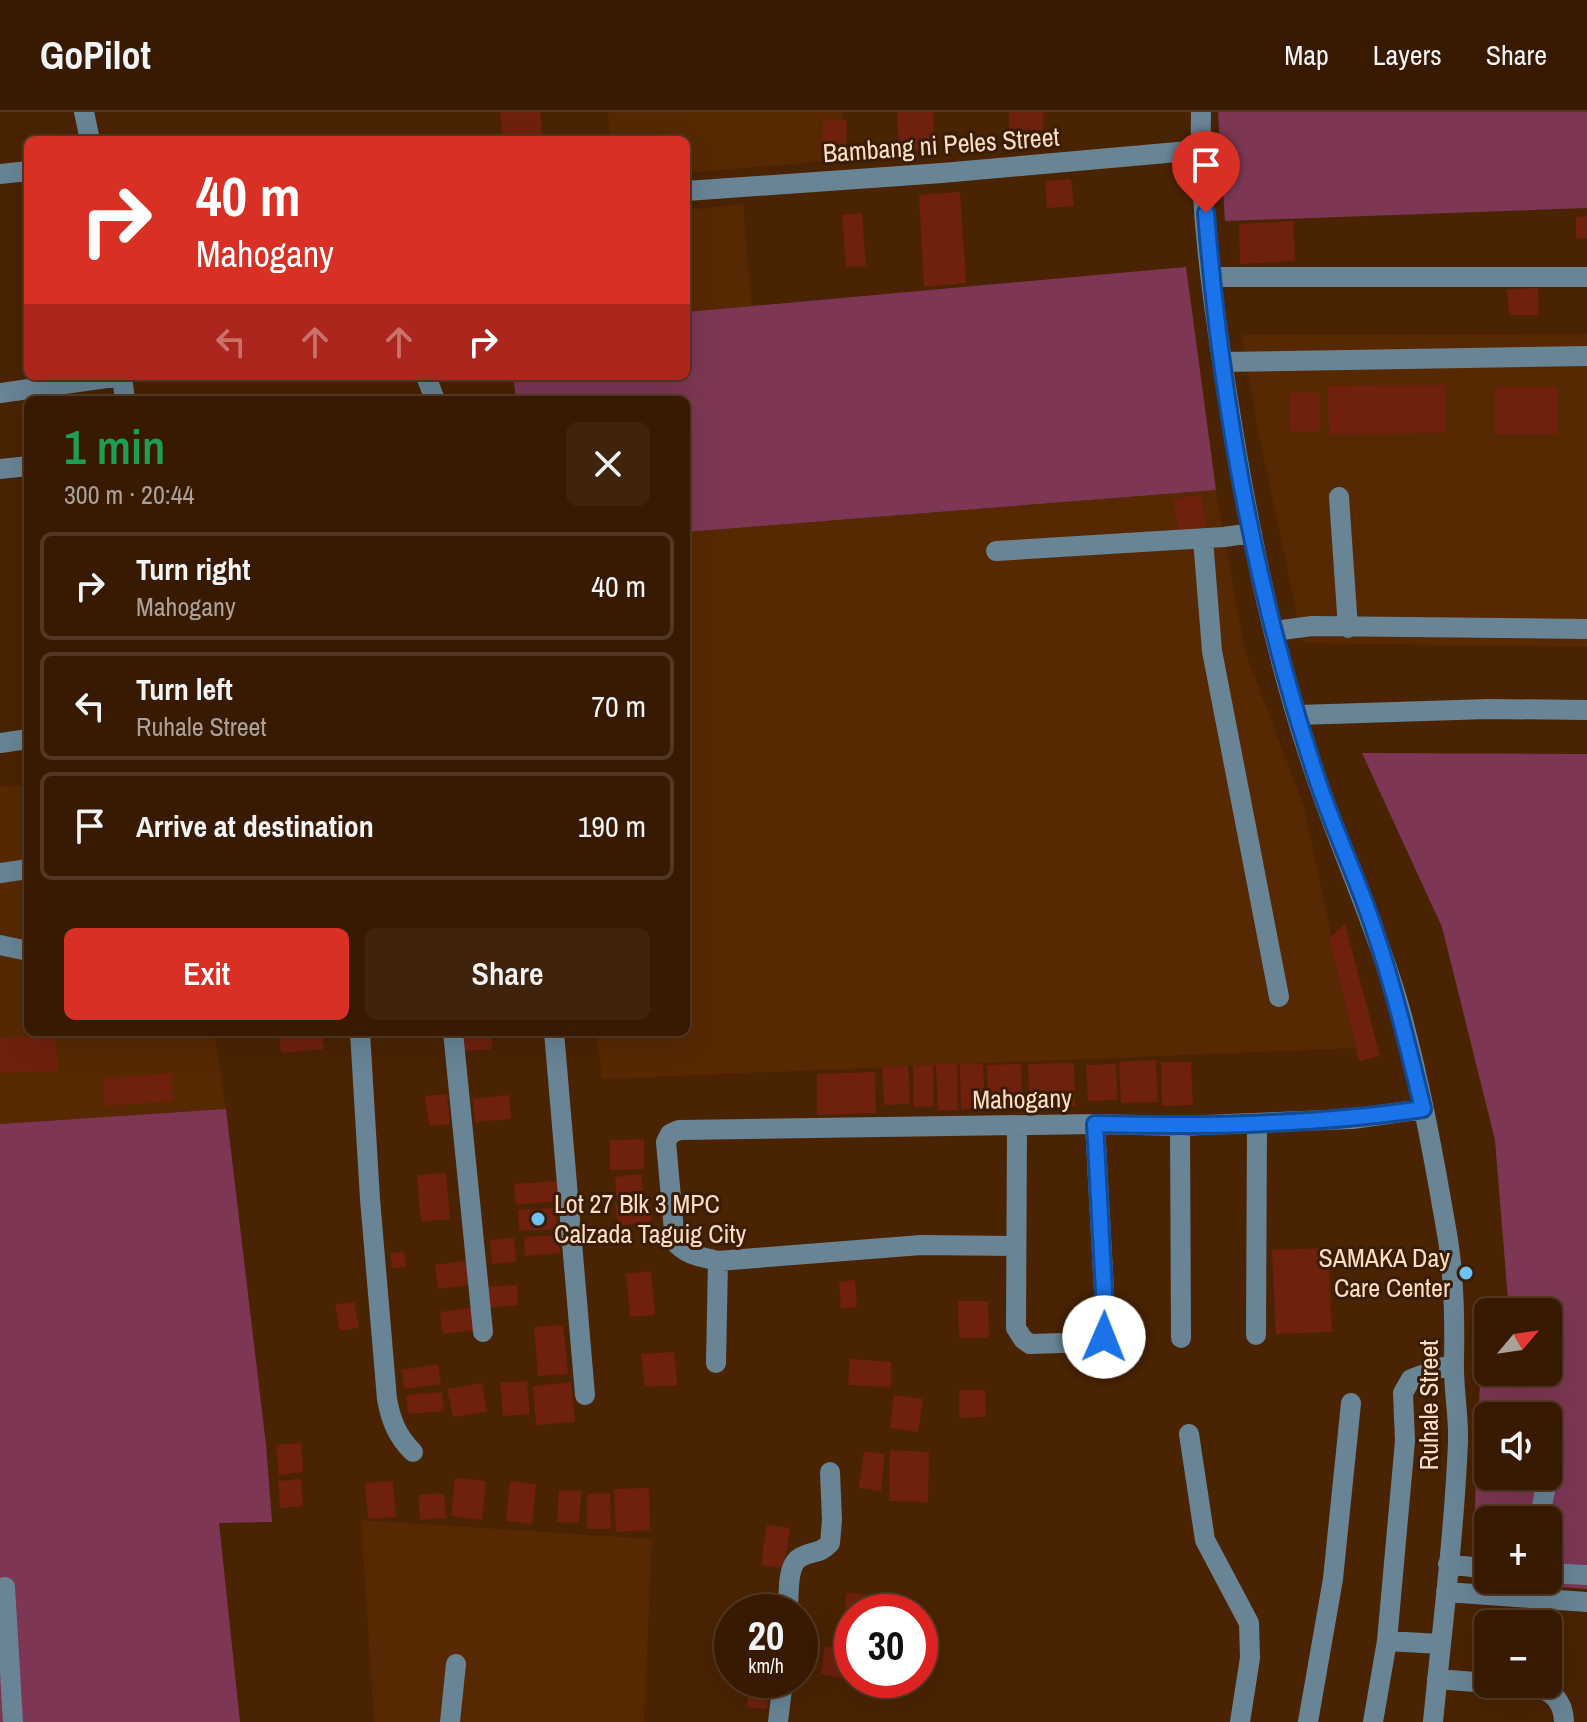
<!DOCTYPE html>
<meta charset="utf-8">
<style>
:root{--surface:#381a02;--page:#3f230c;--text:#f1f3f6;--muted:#aba199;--line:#523824;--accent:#d93025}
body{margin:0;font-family:"Archivo Narrow",sans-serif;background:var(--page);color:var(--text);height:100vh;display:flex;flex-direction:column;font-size:30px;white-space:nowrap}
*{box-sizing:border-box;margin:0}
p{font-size:26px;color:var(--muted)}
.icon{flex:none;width:44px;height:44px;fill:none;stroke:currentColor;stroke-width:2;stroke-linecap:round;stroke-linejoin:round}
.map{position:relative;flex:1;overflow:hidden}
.drawer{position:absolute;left:24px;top:284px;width:666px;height:640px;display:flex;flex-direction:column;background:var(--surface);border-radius:12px;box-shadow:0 8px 32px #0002,0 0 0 2px var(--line)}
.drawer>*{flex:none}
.top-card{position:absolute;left:24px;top:24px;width:666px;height:244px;border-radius:12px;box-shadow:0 8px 32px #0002,0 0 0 2px var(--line);background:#d93025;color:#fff;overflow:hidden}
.needle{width:52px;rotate:61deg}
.controls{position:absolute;left:1474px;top:1186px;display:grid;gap:16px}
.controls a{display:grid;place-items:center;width:88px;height:88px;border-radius:12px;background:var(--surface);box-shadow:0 8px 32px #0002,0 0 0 2px var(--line);font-size:40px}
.speed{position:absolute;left:714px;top:1482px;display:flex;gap:16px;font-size:40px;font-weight:700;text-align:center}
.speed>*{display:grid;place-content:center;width:104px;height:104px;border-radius:50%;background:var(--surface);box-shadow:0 8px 32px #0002,0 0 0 2px var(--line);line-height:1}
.speed small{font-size:20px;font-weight:400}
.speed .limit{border:12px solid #d22;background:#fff;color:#111}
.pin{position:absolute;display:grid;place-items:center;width:68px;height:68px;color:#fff;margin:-82px -34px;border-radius:50% 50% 50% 0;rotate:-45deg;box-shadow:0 0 8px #0007}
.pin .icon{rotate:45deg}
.me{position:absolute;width:88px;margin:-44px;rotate:1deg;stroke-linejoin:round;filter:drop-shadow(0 0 6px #0008)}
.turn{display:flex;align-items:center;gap:28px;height:168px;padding:0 40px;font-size:36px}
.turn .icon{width:104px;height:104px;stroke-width:2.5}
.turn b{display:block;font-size:56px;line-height:68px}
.lanes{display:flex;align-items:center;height:76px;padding:0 40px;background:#0003;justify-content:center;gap:40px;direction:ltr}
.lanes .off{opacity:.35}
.round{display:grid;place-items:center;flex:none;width:84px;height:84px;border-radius:12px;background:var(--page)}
.overview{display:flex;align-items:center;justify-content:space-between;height:136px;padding:0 40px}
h1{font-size:48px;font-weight:600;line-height:60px;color:#1e9e55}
.button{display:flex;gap:16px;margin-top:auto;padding:16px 40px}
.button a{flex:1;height:92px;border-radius:12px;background:var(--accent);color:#fff;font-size:32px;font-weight:600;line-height:92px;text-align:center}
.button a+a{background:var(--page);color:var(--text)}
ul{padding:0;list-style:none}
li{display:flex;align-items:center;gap:24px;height:108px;margin:0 16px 12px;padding:0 24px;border:4px solid var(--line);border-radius:12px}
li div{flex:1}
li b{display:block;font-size:30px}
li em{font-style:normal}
header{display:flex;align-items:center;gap:48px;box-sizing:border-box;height:112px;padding:0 40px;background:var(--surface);border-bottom:2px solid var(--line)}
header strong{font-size:38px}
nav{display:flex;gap:44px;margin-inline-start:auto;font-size:28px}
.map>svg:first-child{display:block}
</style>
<header>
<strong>GoPilot</strong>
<nav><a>Map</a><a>Layers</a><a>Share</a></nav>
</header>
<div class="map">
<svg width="1587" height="1610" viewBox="0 0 1587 1610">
<rect width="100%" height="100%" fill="#4a2302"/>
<!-- built -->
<path fill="#562902" d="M608 0H843L848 47 686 61V28H610Z
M743 92 752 194 686 200V98Z
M1587 222V535L1303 531 1259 324 1242 223Z
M1216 378 1245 539 1304 695 1355 936 602 967 596 920H686V420Z
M28 673V920H214L226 997 0 1012V674Z
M361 1408 652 1427 644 1610H374Z"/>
<!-- green -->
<path fill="#7d3755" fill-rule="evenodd" d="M1218 0H1587V96L1225 109Z
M1186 155 1216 378 686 420V288H516L513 264H686V200Z
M1362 641 1587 642V1477L1472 1469 1480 1268 1503 1270 1504 1260H1548V1200H1509L1495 1028 1442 815ZM1488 1304H1548V1364H1488ZM1488 1408H1548V1468H1488Z
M226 997 266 1333 272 1410 219 1411 240 1610H0V1012Z"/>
<!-- building -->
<path fill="#6f210d" d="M500 0H540L543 28H503Z
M897 0H933L934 37 899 39Z
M1009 0H1043V18L1009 17Z
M823 7 847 8 846 41H822Z
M1071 67 1074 94 1047 96 1045 69Z
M960 80 966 171 924 175 919 83Z
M862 101 866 154 846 155 842 103Z
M1587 104V126H1576V105Z
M1293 109 1295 149 1240 152 1239 112Z
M1538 176 1539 203H1509L1507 177Z
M1445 273V321L1329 322 1328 274Z
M1495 275H1557V322H1495Z
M1290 281H1320V319H1289Z
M1201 383 1207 420 1179 425 1173 387Z
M1345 812 1380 944 1359 949 1329 826Z
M279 920H322L324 937 281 941Z
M462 920H491L492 937 464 939Z
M56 923 58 959 0 961V926Z
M1156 948 1158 990 1121 991 1119 950Z
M1161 950H1191L1193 993 1162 994Z
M1074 951 1075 994 1030 995 1028 952Z
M936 952H957L958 998H938Z
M960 952H983L985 996 961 997Z
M1021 952 1022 997 988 998 987 953Z
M1116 952 1117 988 1088 989 1086 953Z
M933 953 934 994 914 995 913 954Z
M908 954 910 992 884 993 882 955Z
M875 960 876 1001 817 1003V962Z
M171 961 173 989 105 994 103 967Z
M447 982 450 1012 429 1014 425 984Z
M509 983 511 1007 475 1010 473 987Z
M644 1027V1057L610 1058V1028Z
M446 1061 450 1107 421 1110 417 1063Z
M641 1062 644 1086 617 1089 615 1065Z
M557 1069 559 1089 516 1093 514 1072Z
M649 1088 652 1109 618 1114 615 1092Z
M556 1096 557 1117 519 1119 518 1098Z
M558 1123 560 1141 525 1144 524 1125Z
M514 1126 516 1150 492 1152 490 1128Z
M1328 1136 1332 1220 1276 1222 1272 1138Z
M404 1140 406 1155 392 1156 390 1141Z
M471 1148 474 1172 438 1177 435 1153Z
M651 1159 655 1203 630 1205 626 1162Z
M855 1168 857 1195 841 1196 839 1170Z
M517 1173 518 1193 488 1196 486 1175Z
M958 1189H988L989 1226H959Z
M354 1190 359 1216 340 1219 335 1193Z
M471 1196 474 1218 443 1222 440 1200Z
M563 1213 568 1262 538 1264 534 1215Z
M674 1240 677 1273 645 1275 641 1242Z
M850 1247 891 1250V1275L848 1273Z
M438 1252 441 1272 404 1277 402 1258Z
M527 1269 530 1302 503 1304 500 1271Z
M571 1270 575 1310 536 1313 533 1274Z
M482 1271 487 1299 453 1305 447 1277Z
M959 1278H985L986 1305 959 1306Z
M442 1280 444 1299 408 1302 406 1283Z
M894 1283 923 1287 918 1320 890 1316Z
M301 1331 303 1360 279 1363 276 1333Z
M890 1338 929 1340 928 1390 889 1389Z
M864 1339 885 1342 881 1379 859 1376Z
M455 1366 486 1369 482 1408 451 1404Z
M301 1367 303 1394 280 1396 278 1369Z
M393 1369 396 1405 368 1407 365 1371Z
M510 1369 536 1372 532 1412 506 1409Z
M649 1376 650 1418 616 1420 614 1377Z
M559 1378 581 1379 579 1411 557 1410Z
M444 1381 446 1406 420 1408 419 1383Z
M610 1381 611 1417H587V1382Z
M767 1413 790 1416 784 1456 761 1453Z
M846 1481 866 1482 865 1500H852V1513L844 1512Z
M825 1534 852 1540V1568L821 1562Z
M749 1568H769L767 1597 747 1595Z"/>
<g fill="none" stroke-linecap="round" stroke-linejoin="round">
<!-- minor -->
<path stroke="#688495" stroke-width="20" d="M84 0 90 28
M1201 0C1199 96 1213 193 1228 287 1248 415 1274 543 1316 665 1342 741 1375 813 1398 890 1419 964 1433 1041 1446 1116 1454 1159 1455 1204 1454 1248 1453 1275 1459 1303 1458 1330 1454 1424 1442 1517 1433 1610
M0 62 28 59
M686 79 942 61 1200 38
M1211 165H1587
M1222 250 1587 244
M122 264 125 288
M426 264 435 288
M0 281 121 264
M0 357 28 354
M1339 385 1348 516
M1203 427 1212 539 1279 885
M996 439 1224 425 1252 421
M1274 519 1312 514 1587 517
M1298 603 1489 597 1587 598
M0 631 28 627
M0 761 28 757
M0 833 28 839
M360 920 370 1087 387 1287C391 1309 397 1324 413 1340
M453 920 483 1220
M554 920 585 1283
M1017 1014 1016 1216 1023 1227 1030 1232 1096 1230 1104 1225 1106 1217 1095 1012
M1180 1014 1181 1226
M1015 1134 921 1133 718 1149C703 1145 685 1143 675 1130L666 1030 670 1022 679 1018 1095 1012 1180 1014 1352 1007 1423 997
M1256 1223 1257 1011
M716 1251 718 1149
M1189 1322 1205 1428 1249 1511 1250 1546 1240 1610
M1548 1363 1554 1334
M1539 1408 1548 1364
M1448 1452 1488 1457
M1548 1461 1587 1463
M5 1475 13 1610
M1446 1480 1587 1490
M788 1500C789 1485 786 1452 801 1445 814 1438 819 1443 830 1431L832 1408 830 1360
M1387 1529 1405 1329 1403 1281 1411 1267 1454 1251
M1437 1567 1488 1571
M1508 1572C1536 1574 1563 1576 1564 1610
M450 1610 456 1552
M778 1610 783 1568
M1308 1610 1333 1467 1351 1291
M1373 1610 1387 1529 1441 1532"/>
</g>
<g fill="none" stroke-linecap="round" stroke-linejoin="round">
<!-- route casing -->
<g stroke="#114b97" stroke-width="20">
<path id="route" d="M1104 1225 1106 1217 1095 1012C1204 1015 1315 1013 1423 997 1408 934 1393 872 1372 811 1355 761 1332 713 1316 664 1256 482 1221 291 1206 101"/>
</g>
<!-- route -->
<use href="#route" stroke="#1a73e8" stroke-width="14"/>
</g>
<!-- markers -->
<g fill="#6dc2f3" stroke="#391d07" stroke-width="3">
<circle cx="538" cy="1107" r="8"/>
<circle cx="1466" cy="1161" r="8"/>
</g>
<g text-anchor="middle" stroke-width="6" stroke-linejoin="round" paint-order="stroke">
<!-- street labels -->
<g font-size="26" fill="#fcdcc7" stroke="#391d07">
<text transform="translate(941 33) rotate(-4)" y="9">Bambang ni Peles Street</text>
<text transform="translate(1022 987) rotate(-1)" y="9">Mahogany</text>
<text transform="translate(1429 1293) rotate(-90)" y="9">Ruhale Street</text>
</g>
<!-- poi labels -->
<g font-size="26" fill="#fcdcc7" stroke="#391d07" text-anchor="start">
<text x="554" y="1101">Lot 27 Blk 3 MPC<tspan x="554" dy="30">Calzada Taguig City</tspan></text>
<text x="1450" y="1155" text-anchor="end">SAMAKA Day<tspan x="1450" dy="30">Care Center</tspan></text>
</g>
</g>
</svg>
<div class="controls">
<a><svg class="needle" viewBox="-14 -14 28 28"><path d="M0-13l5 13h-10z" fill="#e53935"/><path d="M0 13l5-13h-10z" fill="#aba199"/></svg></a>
<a><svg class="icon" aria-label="sound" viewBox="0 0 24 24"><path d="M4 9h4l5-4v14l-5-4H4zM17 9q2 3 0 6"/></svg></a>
<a>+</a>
<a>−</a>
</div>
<div class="speed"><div>20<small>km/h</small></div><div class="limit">30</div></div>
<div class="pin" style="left:1206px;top:101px;background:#d93025"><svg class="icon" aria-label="arrive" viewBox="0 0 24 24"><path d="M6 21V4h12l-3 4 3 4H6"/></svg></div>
<svg class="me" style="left:1104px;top:1225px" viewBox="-20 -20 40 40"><circle r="19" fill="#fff"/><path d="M0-13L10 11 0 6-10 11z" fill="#1a73e8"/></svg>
<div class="top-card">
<div class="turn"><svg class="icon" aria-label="right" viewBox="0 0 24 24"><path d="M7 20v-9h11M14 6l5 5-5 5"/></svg><div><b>40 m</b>Mahogany</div></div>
<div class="lanes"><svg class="icon off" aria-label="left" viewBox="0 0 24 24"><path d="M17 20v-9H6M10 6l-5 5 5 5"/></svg><svg class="icon off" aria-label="ahead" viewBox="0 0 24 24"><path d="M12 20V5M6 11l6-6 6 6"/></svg><svg class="icon off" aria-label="ahead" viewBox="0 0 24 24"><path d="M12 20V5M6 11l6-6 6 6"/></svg><svg class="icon" aria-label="right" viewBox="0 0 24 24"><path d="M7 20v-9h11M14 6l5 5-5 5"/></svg></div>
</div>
<section class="drawer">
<div class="overview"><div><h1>1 min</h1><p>300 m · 20:44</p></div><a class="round"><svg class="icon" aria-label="close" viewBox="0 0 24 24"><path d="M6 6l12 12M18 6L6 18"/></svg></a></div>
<ul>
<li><svg class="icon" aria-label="right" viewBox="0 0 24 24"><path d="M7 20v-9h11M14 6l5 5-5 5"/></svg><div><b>Turn right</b><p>Mahogany</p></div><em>40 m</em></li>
<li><svg class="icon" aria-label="left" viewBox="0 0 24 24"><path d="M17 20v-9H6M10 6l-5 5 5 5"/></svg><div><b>Turn left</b><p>Ruhale Street</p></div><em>70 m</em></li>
<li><svg class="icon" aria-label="arrive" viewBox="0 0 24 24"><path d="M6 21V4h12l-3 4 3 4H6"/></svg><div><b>Arrive at destination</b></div><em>190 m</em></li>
</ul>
<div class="button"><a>Exit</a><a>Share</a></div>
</section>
</div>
